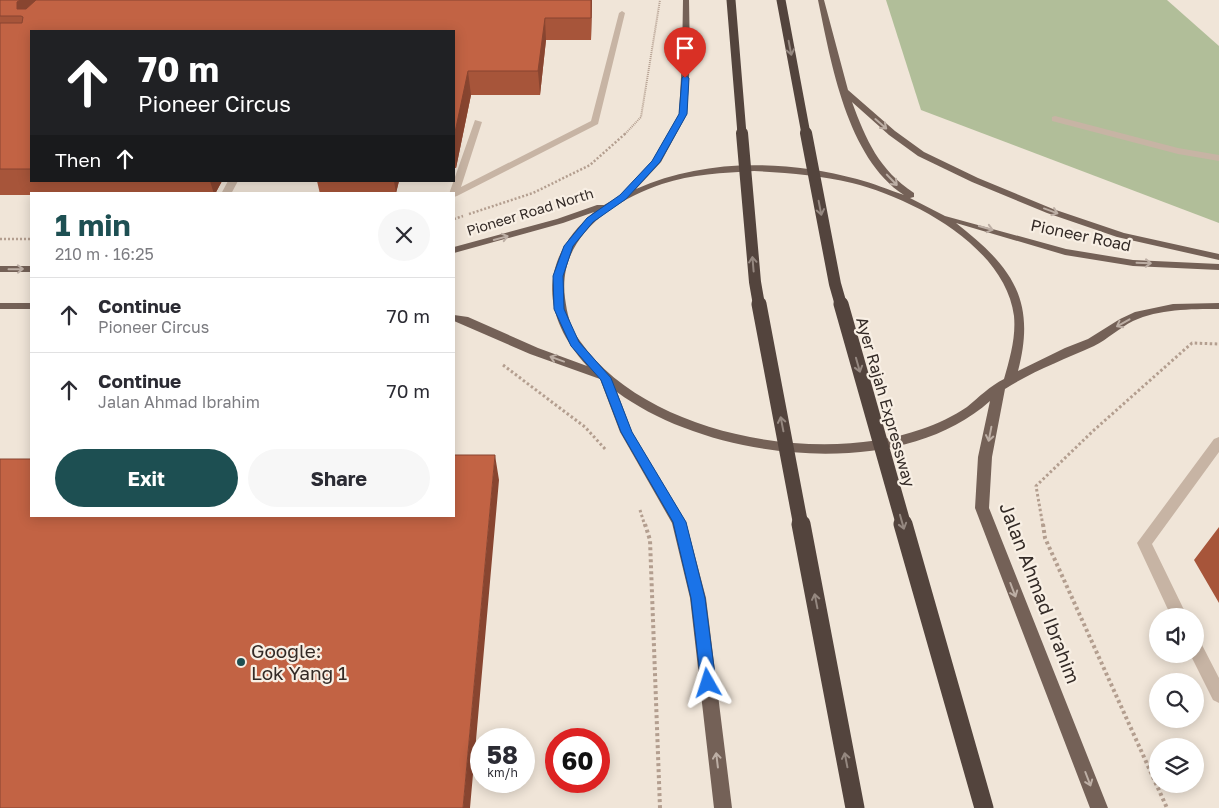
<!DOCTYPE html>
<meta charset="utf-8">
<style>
:root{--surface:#fff;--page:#f7f7f7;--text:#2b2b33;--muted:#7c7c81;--line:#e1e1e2;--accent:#1d4f52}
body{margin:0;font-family:"Golos Text",sans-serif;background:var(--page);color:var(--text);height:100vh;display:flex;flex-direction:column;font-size:19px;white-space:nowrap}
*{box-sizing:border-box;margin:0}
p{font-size:16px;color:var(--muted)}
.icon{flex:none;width:28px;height:28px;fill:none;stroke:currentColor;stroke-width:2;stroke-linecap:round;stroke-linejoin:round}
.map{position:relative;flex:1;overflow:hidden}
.panel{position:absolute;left:30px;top:192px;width:425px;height:325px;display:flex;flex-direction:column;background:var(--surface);border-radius:0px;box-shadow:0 2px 12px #0003}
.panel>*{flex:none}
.hud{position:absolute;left:30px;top:30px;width:425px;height:152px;border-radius:0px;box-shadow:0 2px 12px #0003;background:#202124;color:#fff;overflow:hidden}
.tools{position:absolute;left:1149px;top:608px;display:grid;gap:10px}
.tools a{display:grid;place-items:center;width:55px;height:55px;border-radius:50%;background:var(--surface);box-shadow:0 2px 12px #0003;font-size:25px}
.speed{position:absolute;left:470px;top:728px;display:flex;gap:10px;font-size:25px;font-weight:700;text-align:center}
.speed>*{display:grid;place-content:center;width:65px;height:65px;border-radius:50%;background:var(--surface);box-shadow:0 2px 12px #0003;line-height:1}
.speed small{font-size:12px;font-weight:400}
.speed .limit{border:8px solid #d22;background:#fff;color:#111}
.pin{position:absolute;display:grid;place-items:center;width:42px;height:42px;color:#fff;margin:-51px -21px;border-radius:50% 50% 50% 0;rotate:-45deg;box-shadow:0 0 5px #0007}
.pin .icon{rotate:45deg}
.me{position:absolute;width:55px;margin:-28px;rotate:354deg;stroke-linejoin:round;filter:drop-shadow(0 0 4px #0008)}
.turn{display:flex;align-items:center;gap:18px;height:105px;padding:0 25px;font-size:22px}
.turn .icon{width:65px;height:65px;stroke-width:2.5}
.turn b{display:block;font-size:35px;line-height:42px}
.then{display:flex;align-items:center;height:48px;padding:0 25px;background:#0003;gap:10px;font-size:19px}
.round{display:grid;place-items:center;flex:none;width:52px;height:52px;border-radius:26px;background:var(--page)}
.headline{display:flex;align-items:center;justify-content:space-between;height:85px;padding:0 25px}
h1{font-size:30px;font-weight:700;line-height:38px;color:var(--accent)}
.primary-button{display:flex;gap:10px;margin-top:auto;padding:10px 25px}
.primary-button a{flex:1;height:58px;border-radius:30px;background:var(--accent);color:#fff;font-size:20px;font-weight:700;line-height:58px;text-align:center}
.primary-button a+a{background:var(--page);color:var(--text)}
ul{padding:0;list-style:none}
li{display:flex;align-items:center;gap:15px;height:75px;padding:0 25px;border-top:1px solid var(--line)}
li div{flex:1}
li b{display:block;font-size:19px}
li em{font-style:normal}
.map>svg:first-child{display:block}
</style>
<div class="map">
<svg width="1219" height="808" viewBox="0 0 1219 808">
<rect width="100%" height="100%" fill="#f0e5d8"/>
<!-- green -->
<path fill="#b1be99" d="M886 0H1167L1219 46V223L921 110Z"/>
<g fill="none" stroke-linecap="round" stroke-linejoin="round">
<!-- path-far3 -->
<path stroke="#b39e8f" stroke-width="2" stroke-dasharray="1 1" stroke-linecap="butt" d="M625 134 641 117 660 0"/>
<!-- path-far2 -->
<path stroke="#b39e8f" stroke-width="2.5" stroke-dasharray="2 2" stroke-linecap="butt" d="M469 214 533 193 590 165 626 133
M454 219 463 216
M0 239H31"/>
<!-- path-far1 -->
<path stroke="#b39e8f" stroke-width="3" stroke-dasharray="2.5 2.5" stroke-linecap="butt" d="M503 365 585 427 606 450
M640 510 645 526
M1043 526 1036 486 1093 431 1192 343 1219 344"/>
<!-- path -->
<path stroke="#b39e8f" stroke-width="4" stroke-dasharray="3 3" stroke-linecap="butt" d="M645 524 650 540 660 808
M1043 524 1045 538 1167 808"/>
<!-- service -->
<path fill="#c7b4a4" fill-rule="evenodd" d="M622 11 625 13 598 124 457 196 454 197V194H449L475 120 482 122 461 187 591 121 619 13Z
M1055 116 1178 148 1219 155V161L1178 154 1052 121V117Z
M228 181H238L231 194H221Z
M1219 437V452L1152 544 1187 616H1171L1137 543 1214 439Z
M1195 641 1201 643 1219 678V703L1213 700 1190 654H1195Z"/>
<!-- primary -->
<path fill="#746157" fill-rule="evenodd" d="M683 0H689L690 59 687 114 661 162 636 189C704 158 786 160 857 179 873 183 889 190 904 195 847 158 831 62 818 0H824L848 90 895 131 924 152 978 178 1053 209 1124 233 1219 254V260L1117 237 1047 213 972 182 918 156 889 135 852 102C866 140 879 170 914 193V197L910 198 945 216 1066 249 1133 260 1219 264V270L1133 266 1065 255 956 223C1011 266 1037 299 1018 371L1065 348 1088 339 1120 319 1135 312 1173 304 1219 303V309C1190 309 1159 309 1133 321 1119 328 1108 339 1094 346 1063 360 1033 371 1005 389L992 457 989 508 1108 808H1090L975 508 978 457 990 401C899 483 710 461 617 392L632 432 686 522 706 598 732 808H714L690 598 672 523 620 432 600 379 530 354 454 321V315L468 317 538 348 587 366C540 314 539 259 594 212L563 223 454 253V247L557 219 597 205H604L622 195 623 192 652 161 679 114 682 59ZM754 171C787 173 820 175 852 183 912 198 1005 246 1014 316 1016 337 1010 358 1004 379 990 386 979 397 967 407 954 416 937 424 922 429 818 466 645 435 580 341 570 328 567 313 565 298 557 238 612 201 662 184 692 174 723 173 754 171Z
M0 266H31V272H0Z
M0 303H31V309H0Z"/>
<!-- motorway-bridge-far3 -->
<path stroke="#53443d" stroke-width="9" d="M731 0 742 134
M781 0 806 134"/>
<!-- motorway-bridge-far2 -->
<path stroke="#53443d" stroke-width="12" d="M742 133 755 282 759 305
M806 133 835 284 841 305"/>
<!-- motorway-bridge-far1 -->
<path stroke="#53443d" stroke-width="15" d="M759 304 801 526
M841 304 904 526"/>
<!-- motorway-bridge -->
<path stroke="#53443d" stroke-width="19" d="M801 524 855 808
M903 524 984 808"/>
</g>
<!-- wall -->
<path fill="#a7553a" d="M0 0H592L591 40H546L540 95H471L456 168H454V31H31V181H222L215 194H31V195H0Z
M317 181H399L396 193 358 194H320Z
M1219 527V603L1194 560Z"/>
<!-- shaded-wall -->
<path fill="#884530" d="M20 0H57L23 17 17 9V2Z
M591 0H592L591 40Z
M545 18 546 40 540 95 538 71Z
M468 71 471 95 456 168 454 152V137Z
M210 181H222L215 194H214Z
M394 181H399L396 193Z
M495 455 499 480 470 808H463Z"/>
<!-- building -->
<path fill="#c26344" stroke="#884530" d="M0 0H20L17 2V9H26L36 0H591V18H545L538 71H468L454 137V31H31V169H0V23H22L23 17 21 16H0Z
M454 455H495L463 808H0V459H31V516H454Z"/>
<!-- one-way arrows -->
<defs><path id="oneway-shaft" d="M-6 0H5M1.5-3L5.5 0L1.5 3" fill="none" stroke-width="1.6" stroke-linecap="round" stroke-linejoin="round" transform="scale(1.25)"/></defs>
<g stroke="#958880">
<use href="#oneway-shaft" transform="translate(790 48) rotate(79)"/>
<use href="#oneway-shaft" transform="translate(820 208) rotate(79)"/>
<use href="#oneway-shaft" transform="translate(753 264) rotate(-95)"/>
<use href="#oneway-shaft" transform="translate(858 365) rotate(74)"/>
<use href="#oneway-shaft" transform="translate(782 424) rotate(-101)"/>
<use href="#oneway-shaft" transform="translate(902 522) rotate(74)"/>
<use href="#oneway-shaft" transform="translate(816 601) rotate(-101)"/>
<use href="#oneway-shaft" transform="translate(846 760) rotate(-101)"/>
</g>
<g stroke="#bdafa5">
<use href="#oneway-shaft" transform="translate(881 124) rotate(41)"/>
<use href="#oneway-shaft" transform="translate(892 180) rotate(46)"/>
<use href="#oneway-shaft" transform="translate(1051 211) rotate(20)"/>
<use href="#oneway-shaft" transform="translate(986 228) rotate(16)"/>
<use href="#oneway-shaft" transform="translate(501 238) rotate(-15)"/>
<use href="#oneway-shaft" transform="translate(1144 263) rotate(2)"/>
<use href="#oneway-shaft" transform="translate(16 269) rotate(-1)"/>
<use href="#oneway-shaft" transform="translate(1123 323) rotate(151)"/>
<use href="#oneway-shaft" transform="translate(557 359) rotate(-160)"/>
<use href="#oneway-shaft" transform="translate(990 434) rotate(101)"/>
<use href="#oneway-shaft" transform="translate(1013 590) rotate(69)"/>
<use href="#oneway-shaft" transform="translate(717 760) rotate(-97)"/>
<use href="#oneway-shaft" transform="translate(1088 779) rotate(69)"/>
</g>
<!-- route -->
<path fill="#1a73e8" stroke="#114b97" d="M685 75 689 78 687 114 660 162 626 199 593 222 573 246 563 276 564 309 579 342 611 378 632 432 686 522 705 598 716 683 714 687 708 690 703 687 701 683 691 598 673 522 621 432 601 380 571 346 554 309 553 276 564 246 587 218 620 195 652 161 679 114 682 78Z"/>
<!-- markers -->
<circle fill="#1d4f52" stroke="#f8efe4" stroke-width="2" cx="241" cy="662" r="5"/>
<g text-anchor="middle" stroke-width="4.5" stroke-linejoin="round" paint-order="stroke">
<!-- far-street labels -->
<g font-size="14" fill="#332a26" stroke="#f8efe4">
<text transform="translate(530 212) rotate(-17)" y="5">Pioneer Road North</text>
</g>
<!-- street labels -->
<g font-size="16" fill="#332a26" stroke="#f8efe4">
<text transform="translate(1081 235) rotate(12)" y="6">Pioneer Road</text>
<text transform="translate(886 402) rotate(74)" y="6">Ayer Rajah Expressway</text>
</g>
<!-- near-street labels -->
<g font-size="19" fill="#332a26" stroke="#f8efe4">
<text transform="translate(1040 593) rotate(69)" y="7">Jalan Ahmad Ibrahim</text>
</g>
<!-- near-poi labels -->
<g font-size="19" fill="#332a26" stroke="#f8efe4" text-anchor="start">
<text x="251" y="658">Google:<tspan x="251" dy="22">Lok Yang 1</tspan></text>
</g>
</g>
</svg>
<div class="tools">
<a><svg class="icon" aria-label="sound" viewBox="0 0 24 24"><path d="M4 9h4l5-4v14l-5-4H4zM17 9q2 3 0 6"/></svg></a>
<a><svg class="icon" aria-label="search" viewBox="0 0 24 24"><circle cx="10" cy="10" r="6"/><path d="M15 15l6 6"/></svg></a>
<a><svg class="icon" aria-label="layers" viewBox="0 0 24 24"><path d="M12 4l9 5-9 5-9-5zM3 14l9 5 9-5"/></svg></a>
</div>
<div class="speed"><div>58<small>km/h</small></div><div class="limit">60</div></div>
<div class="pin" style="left:685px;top:78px;background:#d93025"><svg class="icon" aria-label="arrive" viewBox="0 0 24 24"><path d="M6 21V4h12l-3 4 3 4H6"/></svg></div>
<svg class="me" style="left:708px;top:683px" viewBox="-20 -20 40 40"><path d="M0-17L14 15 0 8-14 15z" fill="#1a73e8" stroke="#fff" stroke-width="4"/></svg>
<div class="hud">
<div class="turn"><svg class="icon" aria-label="ahead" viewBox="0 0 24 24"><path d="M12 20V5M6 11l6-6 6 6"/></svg><div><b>70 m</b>Pioneer Circus</div></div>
<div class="then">Then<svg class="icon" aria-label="ahead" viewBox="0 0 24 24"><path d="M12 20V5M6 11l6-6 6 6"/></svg></div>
</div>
<section class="panel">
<div class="headline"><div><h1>1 min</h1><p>210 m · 16:25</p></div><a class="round"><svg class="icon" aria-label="close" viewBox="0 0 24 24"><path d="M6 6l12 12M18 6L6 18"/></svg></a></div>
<ul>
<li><svg class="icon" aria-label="ahead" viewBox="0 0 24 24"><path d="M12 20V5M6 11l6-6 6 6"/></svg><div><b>Continue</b><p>Pioneer Circus</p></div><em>70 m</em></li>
<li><svg class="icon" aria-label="ahead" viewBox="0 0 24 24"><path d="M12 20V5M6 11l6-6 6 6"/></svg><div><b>Continue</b><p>Jalan Ahmad Ibrahim</p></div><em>70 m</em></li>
</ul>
<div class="primary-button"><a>Exit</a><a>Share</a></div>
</section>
</div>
